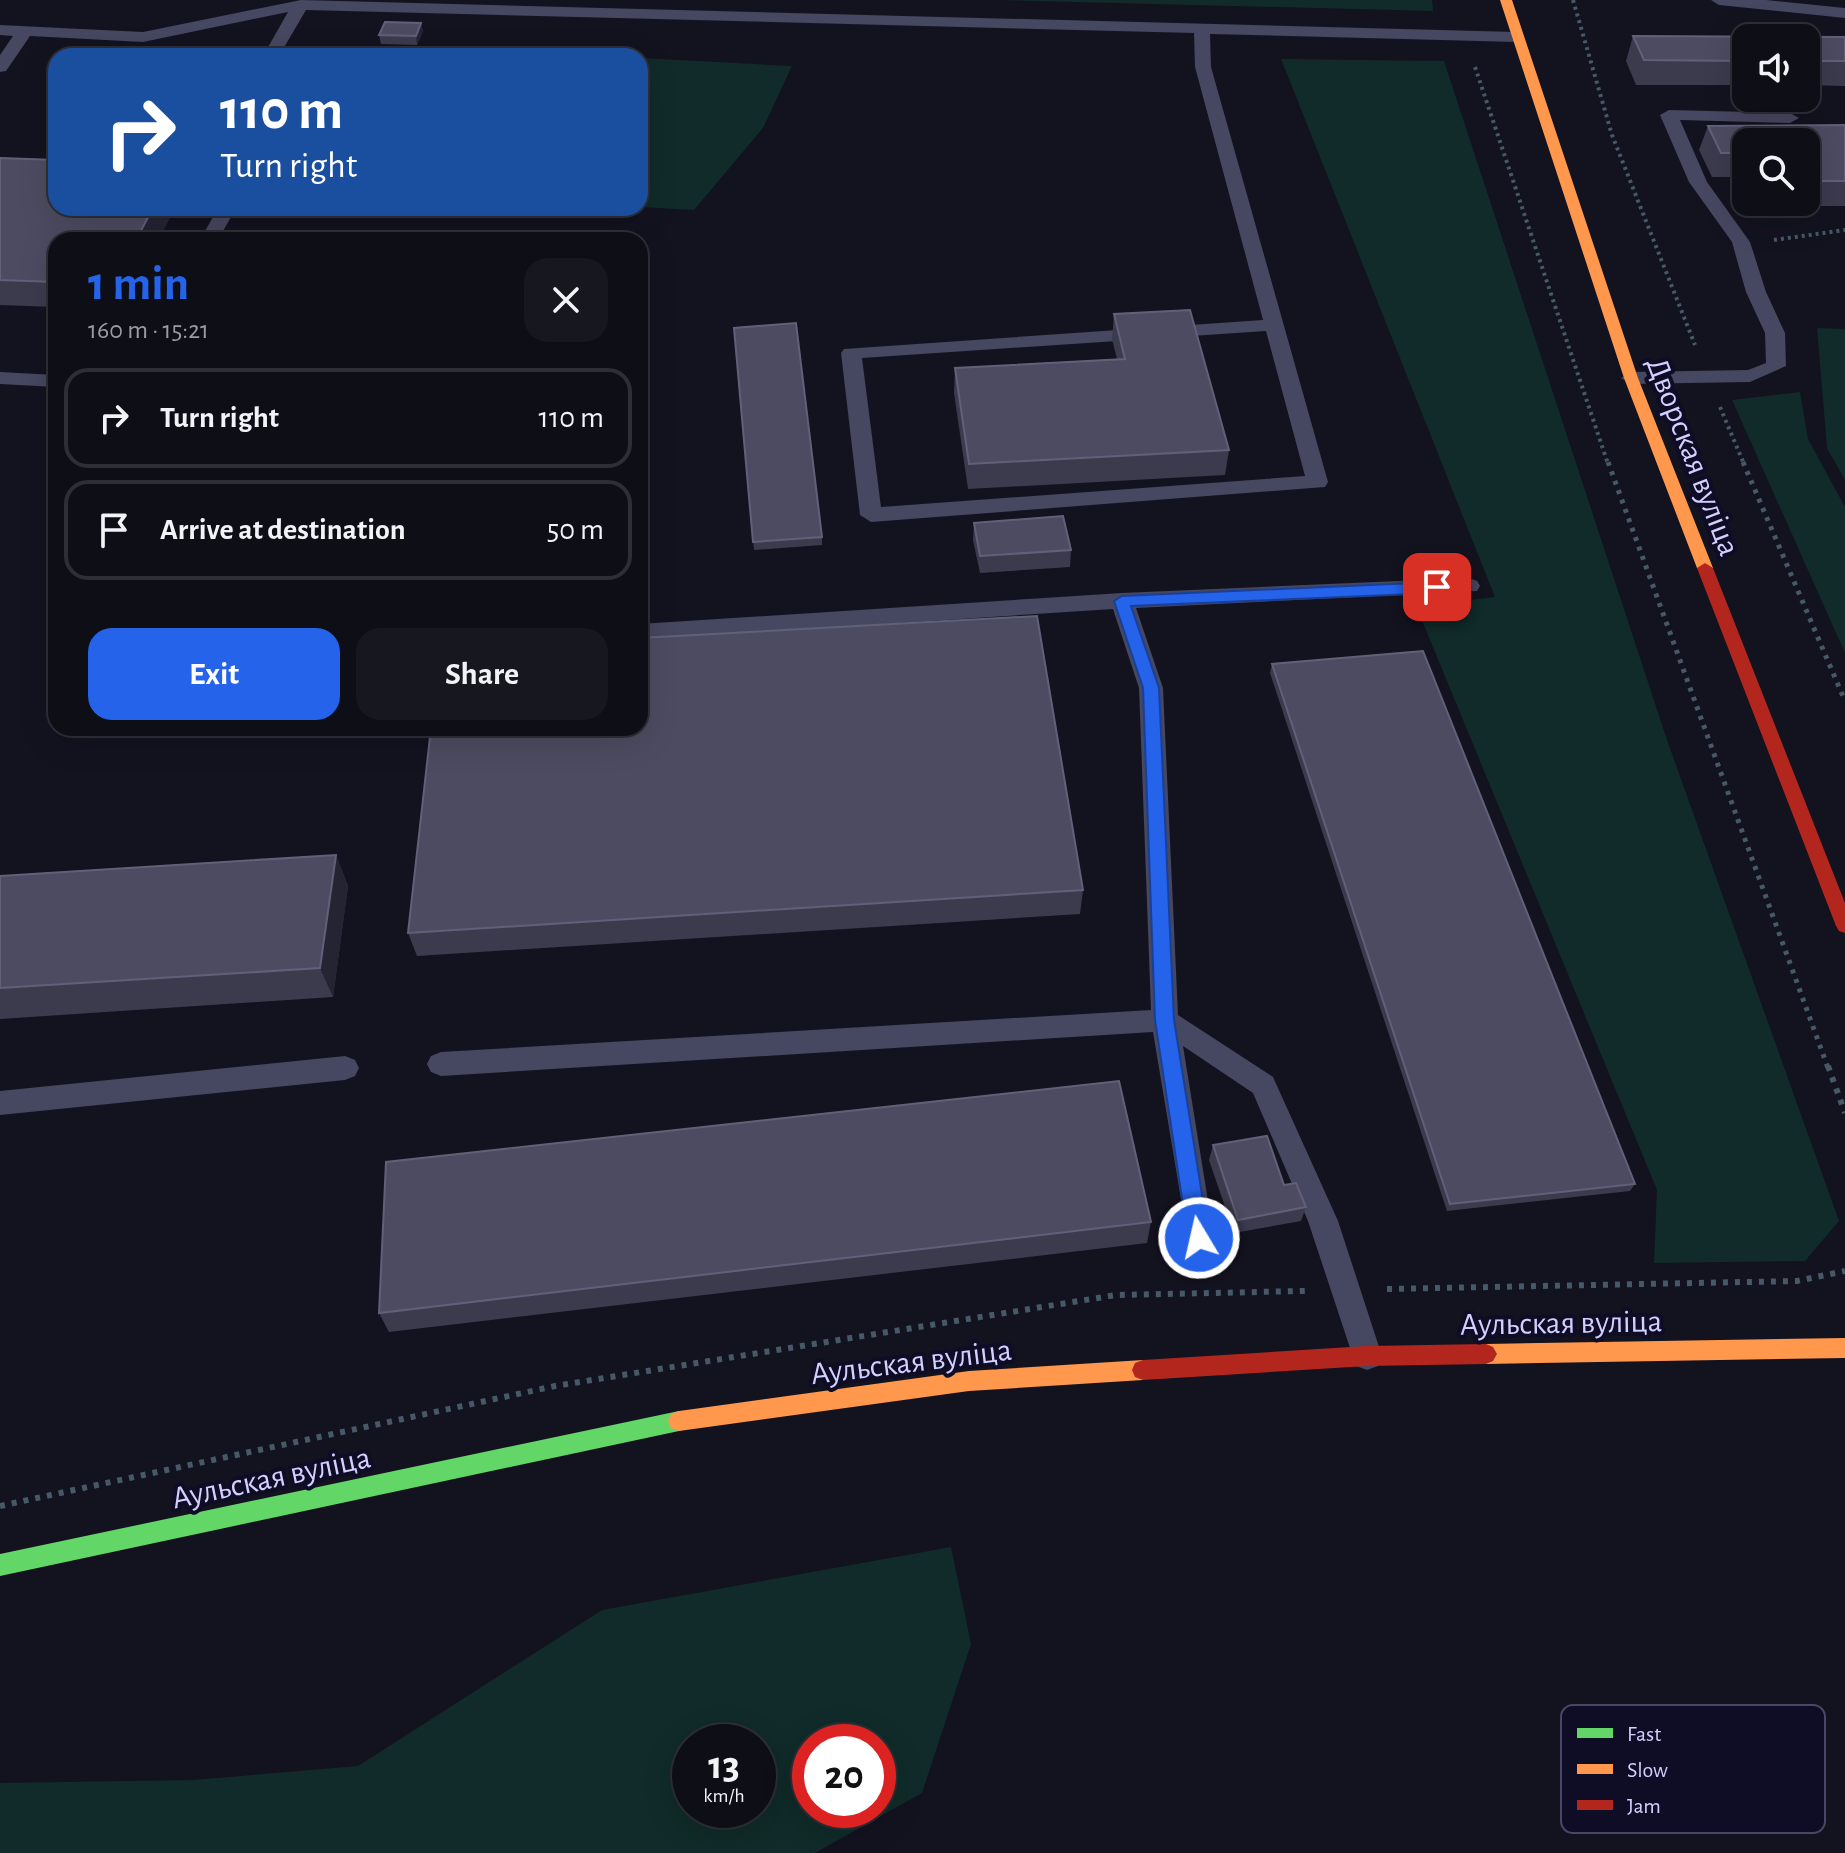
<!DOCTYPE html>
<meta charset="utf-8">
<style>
:root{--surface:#0e0e17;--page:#171720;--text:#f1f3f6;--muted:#9b9ca1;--line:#2e2e36;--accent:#2563eb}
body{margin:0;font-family:"Alegreya Sans",sans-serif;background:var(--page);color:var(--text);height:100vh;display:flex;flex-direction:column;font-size:30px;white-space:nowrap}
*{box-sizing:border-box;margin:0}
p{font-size:26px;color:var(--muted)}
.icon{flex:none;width:44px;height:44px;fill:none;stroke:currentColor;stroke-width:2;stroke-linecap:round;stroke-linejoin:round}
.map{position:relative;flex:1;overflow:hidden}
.sheet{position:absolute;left:48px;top:232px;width:600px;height:504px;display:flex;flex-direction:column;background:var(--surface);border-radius:24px;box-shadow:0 8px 32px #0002,0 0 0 2px var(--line)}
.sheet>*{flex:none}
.hud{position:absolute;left:48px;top:48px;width:600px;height:168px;border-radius:24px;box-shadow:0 8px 32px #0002,0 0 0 2px var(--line);background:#1a4fa0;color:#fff;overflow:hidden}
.fabs{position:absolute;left:1732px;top:24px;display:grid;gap:16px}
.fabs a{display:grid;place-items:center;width:88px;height:88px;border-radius:16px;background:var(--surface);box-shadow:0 8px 32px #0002,0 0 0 2px var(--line);font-size:40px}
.speed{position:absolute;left:672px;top:1724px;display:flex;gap:16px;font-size:40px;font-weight:700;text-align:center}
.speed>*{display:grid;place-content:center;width:104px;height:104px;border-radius:50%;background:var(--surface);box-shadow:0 8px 32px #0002,0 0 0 2px var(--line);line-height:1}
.speed small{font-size:20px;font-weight:400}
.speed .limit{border:12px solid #d22;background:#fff;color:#111}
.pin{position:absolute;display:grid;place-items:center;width:68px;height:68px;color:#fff;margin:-34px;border-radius:16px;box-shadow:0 4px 12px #0006}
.me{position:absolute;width:88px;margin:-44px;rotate:351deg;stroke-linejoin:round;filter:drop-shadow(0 0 6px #0008)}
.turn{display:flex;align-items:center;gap:28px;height:168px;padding:0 40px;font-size:36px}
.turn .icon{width:104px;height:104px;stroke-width:2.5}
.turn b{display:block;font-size:56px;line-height:68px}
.round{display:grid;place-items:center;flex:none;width:84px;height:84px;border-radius:24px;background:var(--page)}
.summary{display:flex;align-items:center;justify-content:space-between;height:136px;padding:0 40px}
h1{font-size:48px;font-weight:700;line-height:60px;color:var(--accent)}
.button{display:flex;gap:16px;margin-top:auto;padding:16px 40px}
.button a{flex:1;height:92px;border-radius:24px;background:var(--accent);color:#fff;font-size:32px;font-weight:700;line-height:92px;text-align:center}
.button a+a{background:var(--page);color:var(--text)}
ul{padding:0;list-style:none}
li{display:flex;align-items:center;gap:24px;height:100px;margin:0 16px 12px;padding:0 24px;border:4px solid var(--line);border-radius:24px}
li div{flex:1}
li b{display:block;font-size:30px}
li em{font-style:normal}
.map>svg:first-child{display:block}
</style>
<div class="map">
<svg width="1845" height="1853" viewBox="0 0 1845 1853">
<rect width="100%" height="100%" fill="#13121f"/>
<!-- green -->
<path fill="#102b29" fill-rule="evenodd" d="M999 0H1432L1433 11Z
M640 58 792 66 763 128 694 210 640 207Z
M1281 59 1444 61 1667 740 1839 1221 1805 1261 1654 1263 1657 1190 1416 606 1495 597Z
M1817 328 1845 329V480L1827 448Z
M1800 392 1808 439 1845 507V653L1732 400Z
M951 1547 971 1644 922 1793 815 1853H0V1783L193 1780 358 1766 602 1610ZM758 1742V1810H690V1742ZM878 1742V1810H810V1742Z"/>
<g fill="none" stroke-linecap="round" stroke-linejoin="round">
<!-- path-far2 -->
<path stroke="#465967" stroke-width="4" stroke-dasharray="3 4" stroke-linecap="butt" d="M1573 0 1612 135 1695 345
M1475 67 1608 464
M1774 240 1845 230
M1720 407 1744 464"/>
<!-- path-far1 -->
<path stroke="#465967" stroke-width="5" stroke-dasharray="4 6" stroke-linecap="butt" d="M1608 462 1828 1068
M1743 462 1845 701"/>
<!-- path -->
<path stroke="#465967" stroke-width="6" stroke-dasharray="5 7" stroke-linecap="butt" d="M1828 1066 1845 1113
M1387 1289 1797 1281 1845 1271
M0 1506 555 1386 1116 1295 1305 1291"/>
<!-- lane -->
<path fill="#464760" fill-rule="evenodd" d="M301 0 1516 32 1524 37 1516 42 1210 34 1211 67 1328 482 1325 487 871 522 860 515 841 353 844 349 1263 320 1195 67 1194 33 306 10 279 56H263L288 12 143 42 30 36 6 71 0 72V55L13 36 0 35V25L143 32ZM1266 331 1305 476 881 507 862 358Z
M1711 0H1766L1845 8V18L1719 5Z
M1669 110 1790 113 1799 118 1790 123 1680 120 1707 182 1750 242 1766 292 1785 333 1786 366 1750 382 1631 384 1621 378 1631 372 1748 370 1766 363 1765 333 1746 292 1732 242 1689 182 1660 115Z
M218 208H236L218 240H200Z
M0 372 56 375V387L0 384Z
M1469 578 1477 581 1480 586 1477 591 1136 608 1163 688 1178 1015 1273 1077 1338 1221 1382 1356 1378 1366 1367 1370 1356 1366 1308 1221 1253 1093 1183 1046 1214 1238 1209 1247 1199 1251 1189 1247 1153 1032 441 1076 431 1072 427 1064 431 1056 441 1052 1151 1010 1139 688 1113 609 640 640V624L1122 593Z
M345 1056 355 1060 359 1068 355 1076 345 1080 0 1115V1091Z"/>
<!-- fast -->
<path fill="#63d668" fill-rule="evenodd" d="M679 1411 687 1414 690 1421 687 1428 679 1431 0 1576V1554Z"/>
<!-- slow -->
<path fill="#ff974d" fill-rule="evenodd" d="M1500 0H1512L1638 378 1713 568 1710 572 1705 573 1697 568 1624 378Z
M1845 1338V1358L1486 1364 1479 1361 1475 1354 1479 1347 1486 1344Z
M1143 1360 1151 1363 1154 1370 1151 1377 1143 1380 969 1391 679 1431 671 1428 668 1421 671 1414 679 1411 969 1371Z"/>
<!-- jam -->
<path fill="#b3261e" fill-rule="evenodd" d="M1705 563 1713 568 1845 903V933L1839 931 1836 926 1697 568Z
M1486 1344 1493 1347 1497 1354 1493 1361 1486 1364 1367 1366 1143 1380 1135 1377 1132 1370 1135 1363 1143 1360 1367 1346Z"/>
</g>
<!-- wall -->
<path fill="#3c3b4e" d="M421 23 423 31 417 45 381 44 379 35Z
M1633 36 1845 37V86L1806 85V38H1746V85H1636L1626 61Z
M1845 125V206H1788L1785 202H1806V142H1746V177H1712L1699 150 1708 126Z
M0 158 175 208 158 240H56V307L0 305Z
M1114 314 1229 450 1225 475 968 489 954 393 955 368 1117 359 1112 339Z
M734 328 822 537V545L754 550Z
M974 523 1071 550 1070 567 980 573 973 540Z
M1272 664 1635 1184 1630 1191 1447 1211 1270 673Z
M336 855 348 886 333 997 0 1019V876Z
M1083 890 1080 914 417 956 408 933Z
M1213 1145 1284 1185 1306 1207 1301 1221 1234 1233 1209 1160Z
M1151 1222 1147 1243 389 1332 379 1313Z"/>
<!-- shaded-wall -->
<path fill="#252433" d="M421 23 423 31 417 45 416 36Z
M153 208H175L158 240H136Z
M336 855 348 886 333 997 320 968Z"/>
<!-- building -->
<path fill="#4c4b61" stroke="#61607a" stroke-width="2" d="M385 22 421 23 416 36 379 35Z
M1633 36 1845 37V61H1806V38H1746V61L1644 60Z
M1845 125V181H1806V142H1746V153H1721L1708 126Z
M0 158 56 160V208H153L136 240H56V282L0 280Z
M1190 310 1229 450 969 464 955 368 1125 359 1114 314Z
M796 323 822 537 753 542 734 328Z
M1063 516 1071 550 980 556 974 523Z
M1037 616 1083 890 408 933 431 728H640V638Z
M1423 651 1635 1184 1450 1204 1272 664Z
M336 855 320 968 0 988V876Z
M1119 1081 1151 1222 379 1313 386 1162Z
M1267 1136 1284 1185 1296 1183 1306 1207 1238 1220 1213 1145Z"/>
<!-- route -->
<path fill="#2563eb" stroke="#184099" stroke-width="2" d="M1437 582 1445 587 1437 593 1131 606 1159 688 1174 1020 1209 1238 1206 1244 1199 1247 1191 1244 1188 1238 1155 1020 1143 688 1114 601 1122 596Z"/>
<g text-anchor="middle" stroke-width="8" stroke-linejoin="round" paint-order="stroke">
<!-- street labels -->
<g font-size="32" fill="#d2d0ff" stroke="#0f0c25">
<text transform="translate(1694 456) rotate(69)" y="11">Дворская вуліца</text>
<text transform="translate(1561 1322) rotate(-1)" y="11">Аульская вуліца</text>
<text transform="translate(911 1361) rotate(-7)" y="11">Аульская вуліца</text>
<text transform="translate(271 1477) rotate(-12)" y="11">Аульская вуліца</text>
</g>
</g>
<!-- legend -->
<rect x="1561" y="1705" width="264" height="128" rx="12" fill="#0f0c25" stroke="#4a4766" stroke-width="2"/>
<rect x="1577" y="1728" width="36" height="10" fill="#63d668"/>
<rect x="1577" y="1764" width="36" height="10" fill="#ff974d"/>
<rect x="1577" y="1800" width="36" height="10" fill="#b3261e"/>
<g font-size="22" fill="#d2d0ff">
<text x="1627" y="1741">Fast</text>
<text x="1627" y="1777">Slow</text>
<text x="1627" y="1813">Jam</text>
</g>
</svg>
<div class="fabs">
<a><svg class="icon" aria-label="sound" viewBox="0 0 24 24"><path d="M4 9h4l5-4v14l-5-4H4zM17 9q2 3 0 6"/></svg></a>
<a><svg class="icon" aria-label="search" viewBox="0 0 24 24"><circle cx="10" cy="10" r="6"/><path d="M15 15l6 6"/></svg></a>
</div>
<div class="speed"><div>13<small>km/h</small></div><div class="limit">20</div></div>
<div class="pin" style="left:1437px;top:587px;background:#d93025"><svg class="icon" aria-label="arrive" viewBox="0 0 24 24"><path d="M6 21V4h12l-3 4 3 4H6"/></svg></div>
<svg class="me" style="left:1199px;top:1238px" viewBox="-20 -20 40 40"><circle r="17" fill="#2563eb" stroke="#fff" stroke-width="3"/><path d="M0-11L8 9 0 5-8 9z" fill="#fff"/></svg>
<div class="hud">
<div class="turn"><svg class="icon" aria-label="right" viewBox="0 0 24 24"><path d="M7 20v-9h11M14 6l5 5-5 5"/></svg><div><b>110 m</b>Turn right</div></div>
</div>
<section class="sheet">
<div class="summary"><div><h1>1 min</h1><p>160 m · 15:21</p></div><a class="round"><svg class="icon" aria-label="close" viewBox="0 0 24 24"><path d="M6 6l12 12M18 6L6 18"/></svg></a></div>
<ul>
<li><svg class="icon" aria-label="right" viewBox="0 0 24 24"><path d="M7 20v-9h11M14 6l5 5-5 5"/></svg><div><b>Turn right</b></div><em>110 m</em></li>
<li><svg class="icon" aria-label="arrive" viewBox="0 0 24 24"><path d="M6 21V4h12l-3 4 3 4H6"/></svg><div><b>Arrive at destination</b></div><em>50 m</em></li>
</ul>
<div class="button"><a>Exit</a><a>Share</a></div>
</section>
</div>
